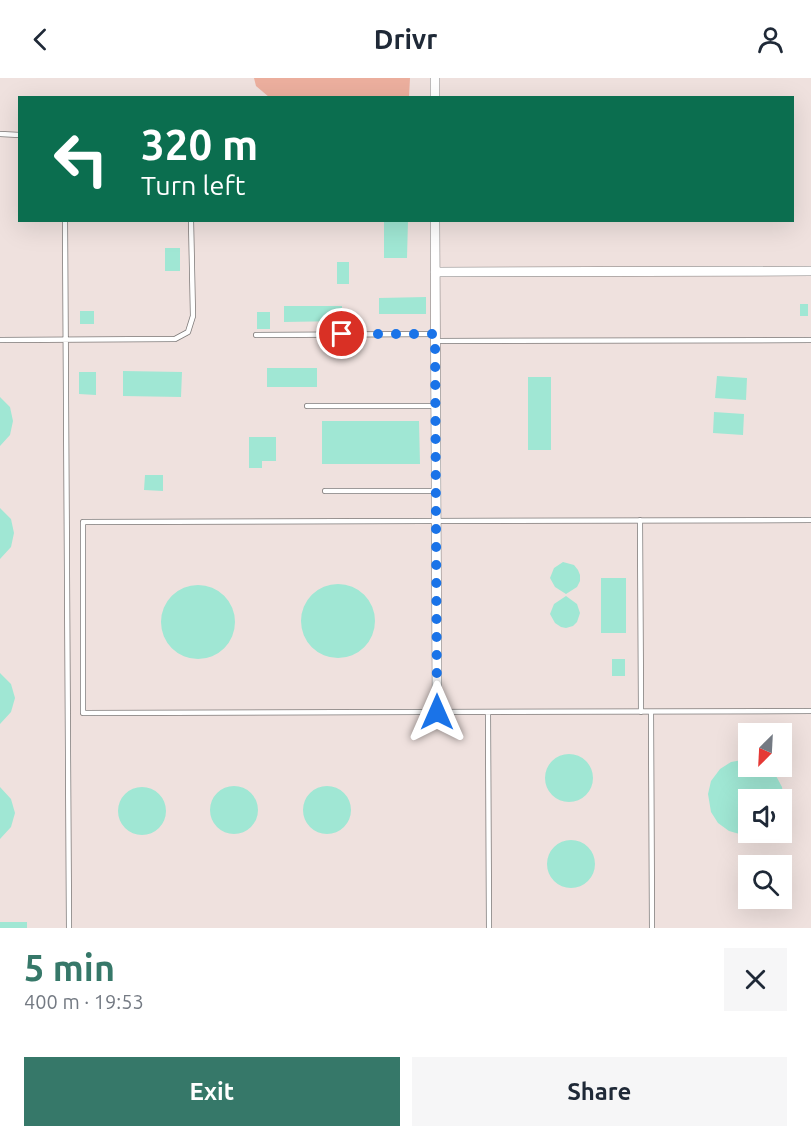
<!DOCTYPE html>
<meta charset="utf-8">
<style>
:root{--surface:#fff;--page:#f6f6f7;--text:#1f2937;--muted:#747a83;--accent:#367869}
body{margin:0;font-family:Ubuntu,sans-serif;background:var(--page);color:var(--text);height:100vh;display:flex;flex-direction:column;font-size:22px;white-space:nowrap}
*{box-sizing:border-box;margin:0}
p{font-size:20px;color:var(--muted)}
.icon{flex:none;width:33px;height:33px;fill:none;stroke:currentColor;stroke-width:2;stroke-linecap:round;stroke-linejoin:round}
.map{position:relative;height:850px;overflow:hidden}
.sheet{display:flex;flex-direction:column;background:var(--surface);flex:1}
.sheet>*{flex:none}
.guide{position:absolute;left:18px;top:18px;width:776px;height:126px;border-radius:0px;box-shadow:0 6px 24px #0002;background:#0b6e4f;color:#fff;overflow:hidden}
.needle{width:39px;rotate:204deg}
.controls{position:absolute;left:738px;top:645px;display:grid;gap:12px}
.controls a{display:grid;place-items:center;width:54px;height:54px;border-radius:0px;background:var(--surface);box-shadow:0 6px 24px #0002;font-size:30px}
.pin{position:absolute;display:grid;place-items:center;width:51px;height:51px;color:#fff;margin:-26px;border:3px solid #fff;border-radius:50%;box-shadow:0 2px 6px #0007}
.me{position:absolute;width:66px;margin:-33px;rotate:0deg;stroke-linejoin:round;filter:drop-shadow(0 0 4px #0008)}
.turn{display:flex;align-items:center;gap:21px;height:126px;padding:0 24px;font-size:27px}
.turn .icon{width:78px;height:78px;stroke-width:2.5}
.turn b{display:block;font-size:42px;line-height:51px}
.round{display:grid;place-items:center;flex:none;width:63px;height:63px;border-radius:0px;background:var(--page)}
.overview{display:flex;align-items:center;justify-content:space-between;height:102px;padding:0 24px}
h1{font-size:36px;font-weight:700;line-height:45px;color:var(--accent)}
.button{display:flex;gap:12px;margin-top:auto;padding:12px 24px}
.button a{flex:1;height:69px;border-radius:0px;background:var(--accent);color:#fff;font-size:24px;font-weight:700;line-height:69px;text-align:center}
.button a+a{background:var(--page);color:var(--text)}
header{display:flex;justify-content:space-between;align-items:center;height:78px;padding:0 24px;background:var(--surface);font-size:27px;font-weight:700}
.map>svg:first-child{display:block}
</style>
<header><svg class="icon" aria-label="back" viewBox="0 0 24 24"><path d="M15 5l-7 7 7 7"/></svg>Drivr<svg class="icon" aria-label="person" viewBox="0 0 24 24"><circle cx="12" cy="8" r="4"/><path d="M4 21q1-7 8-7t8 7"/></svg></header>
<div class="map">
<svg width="811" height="850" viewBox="0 0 811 850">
<rect width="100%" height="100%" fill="#f5f0ee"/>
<!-- built -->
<path fill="#efe1de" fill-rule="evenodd" d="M0 0H811V850H0ZM20 20H792V142H20ZM748 656H782V688H748ZM748 722H782V754H748ZM748 788H782V820H748Z"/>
<!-- forest -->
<path fill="#ecaf9e" d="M254 0H410L409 19 358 20 342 18 341 20 269 19 256 8Z"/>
<!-- building -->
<path fill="#a0e7d4" d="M384 142H408L407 180H384Z
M165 170H180V193H165Z
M337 184H349V206H337Z
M426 219V236H379V220Z
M800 226H808V238H800Z
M284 228H342V243L284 244Z
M80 233H94V246H80Z
M257 234H270V251H257Z
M267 290H317V309H267Z
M123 293 182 294 181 319 123 318Z
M79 294H96V317L79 316Z
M717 298 747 300 746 322 715 320Z
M528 299H551V372H528Z
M0 319 10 329 13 343 10 357 0 368Z
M714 334 744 336 743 357 713 355Z
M322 343H419L420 386H322Z
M249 359H276V383H262V390H249Z
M145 397H163V413L144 412Z
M0 430 11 441 14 455 11 469 0 481Z
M563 484 574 487 578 492 580 497V503L577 509 566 516 555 509 550 500 554 490Z
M601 500H626V555H601Z
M301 543a37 37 0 1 1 74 0a37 37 0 1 1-74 0Z
M161 544a37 37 0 1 1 74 0a37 37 0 1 1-74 0Z
M566 518 577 526 580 535 577 544 573 548 566 550 561 549 555 545 550 536 554 526Z
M612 581H625V598H612Z
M0 595 11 606 15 620 11 634 0 646Z
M545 700a24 24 0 1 1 48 0a24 24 0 1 1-48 0Z
M748 681V688H768L775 696 782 709 784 722H748V757H743L729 753 718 745 711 734 708 716 711 703 720 691 731 684Z
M303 732a24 24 0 1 1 48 0a24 24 0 1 1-48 0Z
M210 732a24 24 0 1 1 48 0a24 24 0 1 1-48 0Z
M0 709 11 721 15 735 11 749 0 761Z
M118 733a24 24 0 1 1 48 0a24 24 0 1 1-48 0Z
M547 786a24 24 0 1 1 48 0a24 24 0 1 1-48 0Z
M0 844H27V850H0Z"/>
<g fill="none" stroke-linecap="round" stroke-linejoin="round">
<!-- lane casing -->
<g stroke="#7d7978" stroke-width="6">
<path id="lane" d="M0 56 20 57
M65 142 69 850
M256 257 435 256
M0 262 175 261 188 254 193 238 191 142
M436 263 811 262
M307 328H436
M325 413H436
M640 442 641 634
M811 442 83 444V635L811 633
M488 634 489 850
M651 634 652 850"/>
</g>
<!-- street casing -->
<g stroke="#7d7978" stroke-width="10">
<path id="street" d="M435 20V0
M435 142 437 634
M435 194 811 193"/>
</g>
<!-- lane -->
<use href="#lane" stroke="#fff" stroke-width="4.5"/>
<!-- street -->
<use href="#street" stroke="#fff" stroke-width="9"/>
</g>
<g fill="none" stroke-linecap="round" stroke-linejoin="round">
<!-- route -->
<path stroke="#1a73e8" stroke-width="10" stroke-dasharray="0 18" d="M342 256H435L437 634"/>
</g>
</svg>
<div class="controls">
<a><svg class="needle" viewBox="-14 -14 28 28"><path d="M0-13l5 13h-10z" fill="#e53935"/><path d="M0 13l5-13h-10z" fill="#747a83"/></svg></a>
<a><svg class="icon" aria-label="sound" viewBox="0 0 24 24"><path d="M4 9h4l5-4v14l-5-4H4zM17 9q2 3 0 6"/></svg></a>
<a><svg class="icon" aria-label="search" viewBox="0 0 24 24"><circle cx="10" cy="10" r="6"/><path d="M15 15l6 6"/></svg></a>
</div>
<div class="pin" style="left:342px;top:256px;background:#d93025"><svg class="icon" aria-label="arrive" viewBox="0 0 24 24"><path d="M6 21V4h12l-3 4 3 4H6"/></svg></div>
<svg class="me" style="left:437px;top:634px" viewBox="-20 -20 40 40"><path d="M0-17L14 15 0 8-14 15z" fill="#1a73e8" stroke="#fff" stroke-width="4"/></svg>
<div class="guide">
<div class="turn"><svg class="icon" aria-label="left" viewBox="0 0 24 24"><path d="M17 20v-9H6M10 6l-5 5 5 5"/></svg><div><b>320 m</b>Turn left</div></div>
</div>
</div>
<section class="sheet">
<div class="overview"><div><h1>5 min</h1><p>400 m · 19:53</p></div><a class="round"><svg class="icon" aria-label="close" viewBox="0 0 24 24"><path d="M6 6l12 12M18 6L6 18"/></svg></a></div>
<div class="button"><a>Exit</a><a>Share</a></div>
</section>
